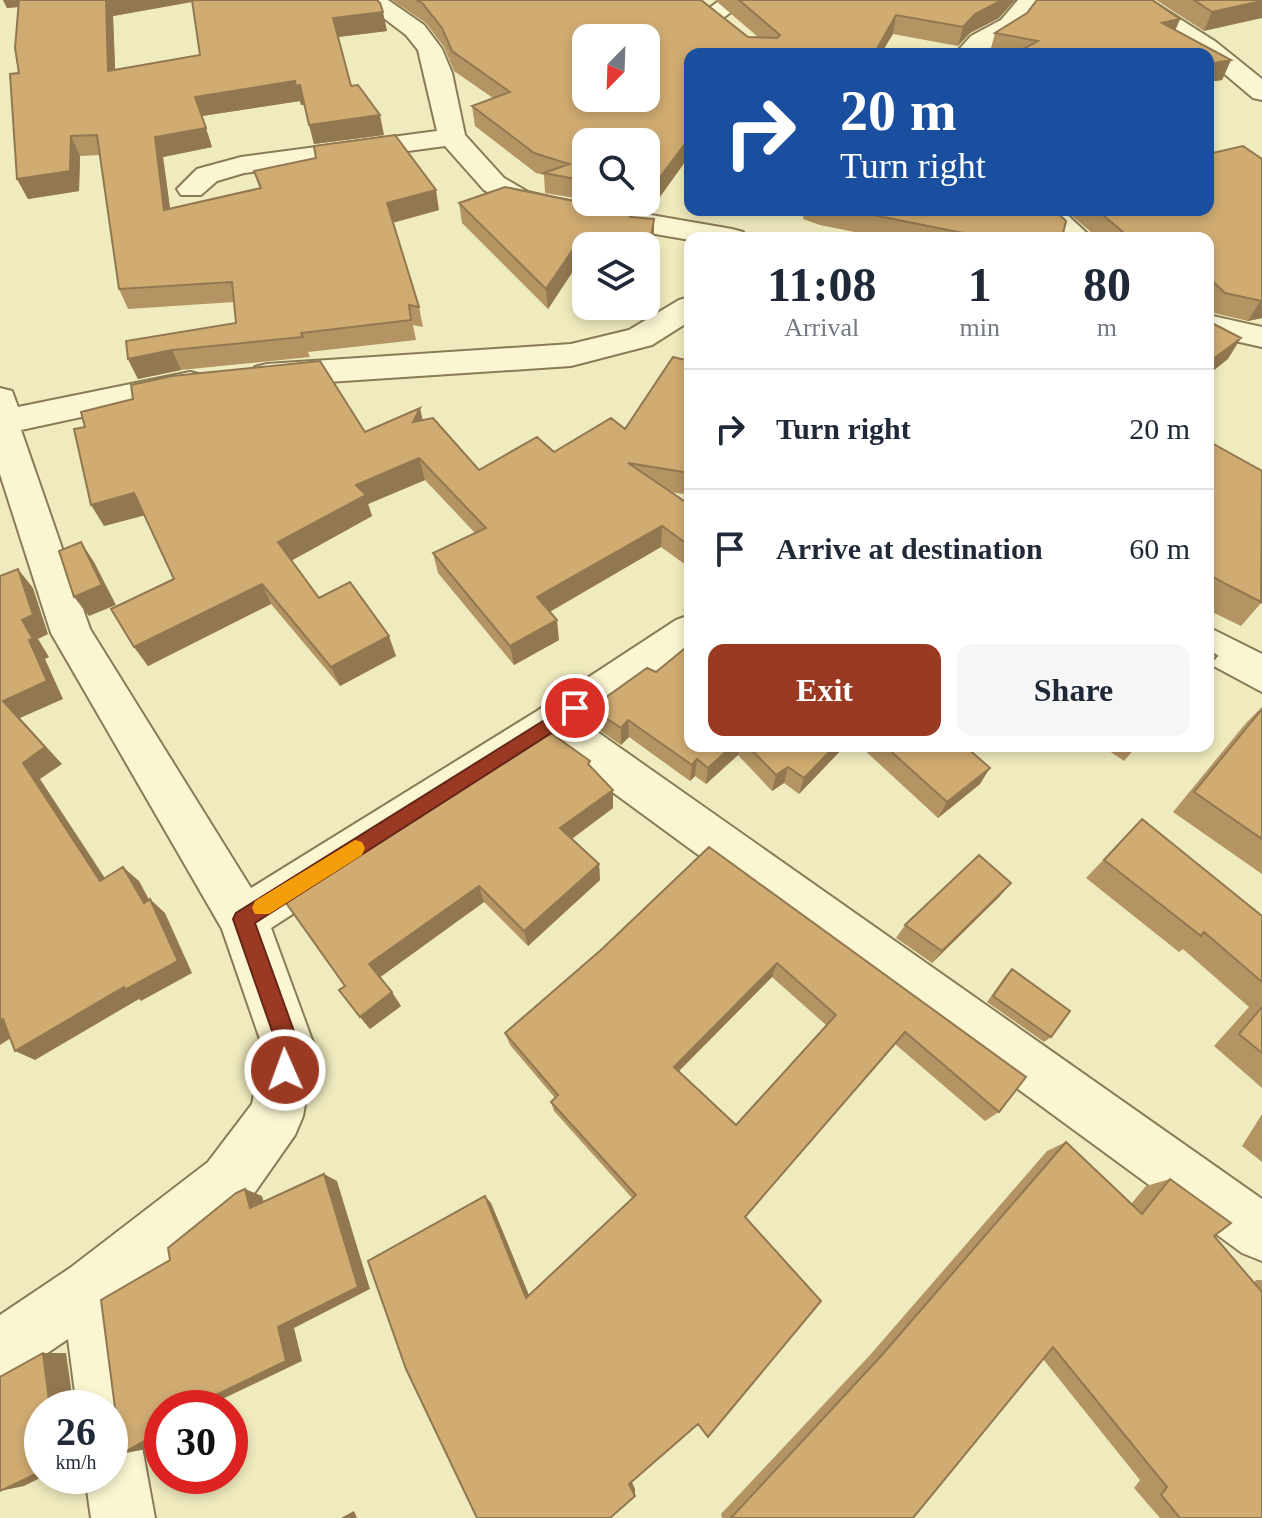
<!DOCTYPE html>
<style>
:root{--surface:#fff;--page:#f6f6f7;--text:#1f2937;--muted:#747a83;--line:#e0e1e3;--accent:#9b3a23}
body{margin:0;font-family:Georgia,serif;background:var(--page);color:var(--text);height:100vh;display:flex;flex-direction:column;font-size:30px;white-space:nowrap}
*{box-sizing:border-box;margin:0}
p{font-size:26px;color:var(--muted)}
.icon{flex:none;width:44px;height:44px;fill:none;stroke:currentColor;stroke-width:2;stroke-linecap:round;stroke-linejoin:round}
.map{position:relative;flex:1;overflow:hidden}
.side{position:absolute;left:684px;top:232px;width:530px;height:520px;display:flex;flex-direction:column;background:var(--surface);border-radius:16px;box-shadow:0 4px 12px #0003}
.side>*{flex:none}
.hud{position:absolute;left:684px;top:48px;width:530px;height:168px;border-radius:16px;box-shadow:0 4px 12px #0003;background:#1a4fa0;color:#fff;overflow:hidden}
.needle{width:52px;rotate:203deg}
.controls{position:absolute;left:572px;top:24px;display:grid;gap:16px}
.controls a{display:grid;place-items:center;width:88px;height:88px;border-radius:16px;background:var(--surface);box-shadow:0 4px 12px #0003;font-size:40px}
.speed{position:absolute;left:24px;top:1390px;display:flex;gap:16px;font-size:40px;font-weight:700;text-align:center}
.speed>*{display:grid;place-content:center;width:104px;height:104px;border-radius:50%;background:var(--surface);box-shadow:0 4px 12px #0003;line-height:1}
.speed small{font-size:20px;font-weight:400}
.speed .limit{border:12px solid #d22;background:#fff;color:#111}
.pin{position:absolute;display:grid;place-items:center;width:68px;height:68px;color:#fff;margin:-34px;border:4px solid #fff;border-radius:50%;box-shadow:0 2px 8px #0007}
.me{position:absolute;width:88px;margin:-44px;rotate:358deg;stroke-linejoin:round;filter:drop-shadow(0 0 6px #0008)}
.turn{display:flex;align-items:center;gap:28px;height:168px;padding:0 24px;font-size:36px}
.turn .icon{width:104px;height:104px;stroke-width:2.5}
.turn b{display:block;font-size:56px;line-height:68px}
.eta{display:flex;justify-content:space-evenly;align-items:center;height:136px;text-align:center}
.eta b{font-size:48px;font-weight:700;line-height:56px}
.primary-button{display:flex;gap:16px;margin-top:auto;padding:16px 24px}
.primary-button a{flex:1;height:92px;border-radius:16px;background:var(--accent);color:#fff;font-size:32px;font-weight:700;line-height:92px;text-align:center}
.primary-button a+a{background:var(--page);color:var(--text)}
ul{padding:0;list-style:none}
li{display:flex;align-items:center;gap:24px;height:120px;padding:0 24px;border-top:2px solid var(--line)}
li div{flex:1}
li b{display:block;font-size:30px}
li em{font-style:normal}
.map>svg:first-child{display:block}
</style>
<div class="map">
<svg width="1262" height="1518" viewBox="0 0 1262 1518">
<rect width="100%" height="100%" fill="#f0ebbe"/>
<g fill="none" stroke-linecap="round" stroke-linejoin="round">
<!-- minor casing -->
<g stroke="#897b56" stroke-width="4">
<path id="minor" d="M360 0H388L424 25 442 49 452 73 465 135 504 178 528 192 558 199 732 229 743 232 747 238 690 240 557 217 508 204 484 190 445 146 244 173 217 181 201 195H181L177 189 197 169 241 157 437 131 418 50 406 35Z
M720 0H748L723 18H707L703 13Z
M1018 0H1042L1019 30 981 54H955L971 36 1001 20Z
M1122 0H1150L1216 42 1262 79V100L1253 98 1208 60V54H1200Z
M1030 210H1062L1092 238H1059Z
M690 297V321L652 345 571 366 267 386 255 383 250 375 255 367 267 364 571 344 629 330 679 300Z
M1208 315 1262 327V347L1208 335Z
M190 372 202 375 207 383 202 391 21 430 90 629 251 888 537 711 676 620 690 615V652L586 724 1262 1199V1261L1242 1253 551 747 271 928 315 1048 303 1116 295 1135 248 1202 122 1301 139 1408 136 1414 155 1518H91L85 1476H110V1408H77L68 1339 21 1371 0 1380V1315L70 1268 208 1162 252 1104 263 1048 222 929 51 633 0 474V388L12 391 18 407Z
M1208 627 1262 654V692L1208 663Z"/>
</g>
<!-- minor -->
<use href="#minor" fill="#faf6d2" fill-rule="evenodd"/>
</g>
<!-- wall -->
<path fill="#b39462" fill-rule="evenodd" d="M3 0H377L387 31 338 37 351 86 384 135 314 144 305 105H301L300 101 202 116 212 147 163 157 170 209 260 189 254 171 439 210 393 223 419 307 423 327 413 325 416 340 308 352 310 357 181 370 138 379 128 359 236 323 234 302 128 309 119 289 100 155 80 156 79 191 28 199 17 179 18 7 7 8ZM193 2 200 55 115 70 113 16Z
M392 0H701L748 37H758L715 0H1015L999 18 970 33 958 46 893 34 690 54V155L649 212 595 202H646V142H586V200L545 193 544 175 536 173 475 126 472 106 493 98 454 71 444 47 426 23Z
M1036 0H1152L1180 19 1175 30 1231 60 1222 80 1208 82V54H999L990 52 995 33 1027 13Z
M1156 0H1262L1204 31Z
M1262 159V318L1248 321 1214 313 1208 308V238H1098L1065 210H1208Z
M459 203 633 213V217L654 219V238L649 270H646V246H586V266L577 265 548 309 462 223Z
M804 210H1055L1062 238H884L820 225 803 219Z
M690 361V495L670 492 690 505V568L661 547 550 612 559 640 514 665 438 573 433 553 475 533 425 480 368 504 372 516 291 561 319 598 396 656 340 686 271 604 148 666 134 647 174 579 144 515 104 526 365 432 423 420 479 470 554 452 625 429Z
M1208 444 1262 471V602L1241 626 1208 610Z
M647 668 690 746H845L799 794 784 783 772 791 738 755 706 784 695 776 690 781 629 737 621 745 592 725 591 708Z
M1262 707V874L1173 812 1246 723Z
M860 746H965L980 784 938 818Z
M1102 746H1137L1124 761Z
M591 767 613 808 572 839 599 864 600 880 528 946 484 902 380 977 401 1006 370 1029 339 990Z
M1142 819 1262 916V1088L1214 1046 1249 1007 1183 949 1179 952 1086 878Z
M709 847 999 1112 985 1121 895 1044 745 1217 698 1424 632 1482 635 1489V1496L610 1518 491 1203 529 1296 632 1198 554 1111 551 1102 555 1098 510 1045 505 1033 602 949ZM772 977 826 1025 736 1125 679 1071Z
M1011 883 999 897 932 963 896 938 905 925Z
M1012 969 1051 1037 1044 1042 987 1002 1006 975Z
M1262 1114V1162L1242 1146Z
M1066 1142 1131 1204 1146 1186 1170 1179 1214 1236 1254 1283 1256 1280H1262V1518H1160L1134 1488 1140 1480 1043 1359 913 1518H722L721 1514 870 1355 1047 1151Z"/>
<!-- shaded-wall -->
<path fill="#927850" d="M3 0H26L29 6 7 8Z
M106 0H196V1L113 16 116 90 108 71Z
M1002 0H1015L999 18 970 33 958 46 963 27 975 14Z
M1262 1V18L1204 31 1212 12Z
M383 12 387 31 338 37 333 18Z
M896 15 893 34 881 54H874Z
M1180 19 1172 38 1162 23Z
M1231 60 1222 80 1208 82V64Z
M295 81 300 85 306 105H301L300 101 202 116 212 147 163 157 173 230 164 210 155 137 195 97Z
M380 115 384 135 314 144 309 125Z
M71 136 80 156 79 191 28 199 17 179Z
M690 137V155L649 212V192Z
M436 190 439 210 391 223 387 203Z
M654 219V238L649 270V250Z
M576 245 577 265 548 309 546 289Z
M1260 301H1262V318L1248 321Z
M1241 338 1228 359 1208 375V367L1212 360Z
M172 350 181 370 138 379 128 359Z
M420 408 425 430 413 422Z
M419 458 425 480 368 504 372 516 287 563 278 542 356 485Z
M134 493 146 515 104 526 91 505Z
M662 526 661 547 540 617 537 597Z
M81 542 94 562 116 605 89 616 74 597Z
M18 569 33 588 48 634 38 639 49 657 45 659 63 699 20 718 62 764 40 779 116 895 100 881 23 763 3 701 22 620Z
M262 584 271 604 148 666 134 647Z
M557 620 559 640 514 665 510 646Z
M389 636 396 656 340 686 331 667Z
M628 720 629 737 621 745V728Z
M732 746H739L738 755 706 784 708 768Z
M835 746H845L799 794 804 778Z
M697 759 695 776 690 781 692 765Z
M788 767 784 783 772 791 776 775Z
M990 768 980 784 938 818 947 802Z
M613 790V808L563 845 560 828Z
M599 864 600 880 528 946 524 931Z
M123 867 139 881 153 907 150 899 165 913 192 973 141 1001 139 999 35 1060 15 1051 144 903Z
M1011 883 999 897 932 963 942 951Z
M479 886 484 902 379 978 369 964Z
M777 963 772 977 673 1077 674 1067Z
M392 992 401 1006 370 1029 360 1017Z
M3 1019 23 1030 0 1045V1021Z
M324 1174 337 1181 370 1289 294 1328 302 1361 214 1403 215 1408H194L193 1406 278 1327Z
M245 1189 262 1196 267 1214 250 1208Z
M485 1196 491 1203 531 1300 526 1298Z
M43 1353H66L74 1408H50Z
M162 1431V1440L146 1449 121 1454Z
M42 1471V1476H44L24 1486 0 1491Z
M629 1477 635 1489V1496L629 1484Z
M354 1511 357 1518H341Z"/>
<!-- building -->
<path fill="#d0ac72" stroke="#927850" stroke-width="2" fill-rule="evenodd" d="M19 0H106L108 71 200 55 192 0H377L380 3 383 12 333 18 351 86 358 85 380 115 309 125 300 85 296 86 295 81 195 97 206 128 155 137 164 210 261 188 254 171 316 158 314 146 395 135 436 190 387 203 419 307 409 305 411 320 301 333 303 337 172 350 128 359 126 341 236 323 232 282 119 289 97 135 71 136 70 171 17 179 10 74 19 73 15 48Z
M417 0H701L748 37 777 38 780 35 739 0H1002L975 14 963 27 896 15 874 54H690V137L649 192 646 191V142H586V181L544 173 569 164 534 153 472 106 510 92 452 51 442 28 423 4ZM586 38H646V98H586Z
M1037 0H1152L1180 19 1162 23 1231 60 1208 64V54H1014L1038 41 995 33 1027 13Z
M1194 0H1262V1L1212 12Z
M1243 146 1262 159V301L1225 293 1208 277V238H1130L1097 210H1208V154Z
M505 187 633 213 630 217 654 219 649 250H646V246L576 245 546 289 459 203Z
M848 210H1055L1066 221 1062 238 1056 236V238H988Z
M1208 321 1241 338 1212 360 1208 358Z
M673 357 690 361V473L628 463 690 505V546L662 526 537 597 557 620 510 646 433 553 486 528 419 458 356 485 366 495 278 542 319 598 350 582 389 636 331 667 262 584 134 647 111 609 174 579 134 493 91 505 74 429 85 427 81 412 133 399 131 385 172 376 320 361 365 432 420 408 413 422 433 418 479 470 537 437 554 452 611 418 625 429Z
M1210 442 1262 471 1261 602 1226 584 1208 574V444Z
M81 542 102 585 74 597 59 551Z
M18 569 33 615 22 620 33 639 29 640 47 681 3 701 45 747 23 763 100 881 123 867 144 903 150 899 178 961 125 990 124 987 15 1051 3 1019 0 1021V576Z
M690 644V746H732L708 768 697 759 692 765 628 720 621 728 591 708 647 668 656 672Z
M1208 650 1217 656 1208 666Z
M1262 709V839L1194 792Z
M548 731 590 761 588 764 613 790 560 828 599 864 524 931 479 886 369 964 392 992 360 1017 339 990 345 986 284 900Z
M748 746H835L804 778 788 767 776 775Z
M885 746H965L990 768 947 802Z
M1142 819 1262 916V982L1204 932 1201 936 1104 860Z
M709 847 1026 1077 999 1112 905 1032 745 1217 821 1301 708 1437 698 1424 629 1484 635 1496 610 1518H477L406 1369 368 1261 485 1196 526 1298 636 1195 551 1102 558 1095 505 1033 602 949ZM777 963 836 1015 736 1125 674 1067Z
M979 855 1011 883 942 951 905 925Z
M1012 969 1070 1011 1051 1037 993 996Z
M1262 1007V1053L1239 1034Z
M1066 1142 1142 1214 1170 1179 1231 1223 1214 1236 1262 1292V1518H1180L1161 1495 1167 1487 1053 1347 913 1518H731L882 1355Z
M324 1174 358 1287 278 1327 286 1361 193 1406 194 1408H162V1431L121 1454 101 1300 170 1260 168 1248 236 1193 245 1189 250 1208Z
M43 1353 50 1408H42V1471L0 1491V1377Z"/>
<!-- route -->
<path fill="#9b3a23" stroke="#652617" stroke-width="2" d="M575 701 584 708 581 714 255 923 300 1048 293 1078 285 1081 277 1078 274 1070 278 1048 233 919 236 913Z"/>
<!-- slow -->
<path fill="#f59e0b" d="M355 840 362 842 365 848 362 855 269 914H255L252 908 255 901Z"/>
</svg>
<div class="controls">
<a><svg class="needle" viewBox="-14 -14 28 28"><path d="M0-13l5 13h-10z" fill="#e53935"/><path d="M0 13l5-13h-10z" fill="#747a83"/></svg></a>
<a><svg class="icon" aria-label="search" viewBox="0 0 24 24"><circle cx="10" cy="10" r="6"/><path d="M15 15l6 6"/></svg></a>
<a><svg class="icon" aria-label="layers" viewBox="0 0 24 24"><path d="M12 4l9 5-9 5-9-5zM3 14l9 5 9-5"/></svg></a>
</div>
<div class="speed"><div>26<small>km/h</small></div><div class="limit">30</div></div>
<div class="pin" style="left:575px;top:708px;background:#d93025"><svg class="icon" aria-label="arrive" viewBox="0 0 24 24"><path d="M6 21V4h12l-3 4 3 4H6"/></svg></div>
<svg class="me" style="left:285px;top:1070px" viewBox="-20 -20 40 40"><circle r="17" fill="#9b3a23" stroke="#fff" stroke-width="3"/><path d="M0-11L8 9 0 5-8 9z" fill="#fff"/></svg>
<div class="hud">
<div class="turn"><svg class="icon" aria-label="right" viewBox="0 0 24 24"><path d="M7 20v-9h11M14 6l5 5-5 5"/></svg><div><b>20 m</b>Turn right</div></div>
</div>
<section class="side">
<div class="eta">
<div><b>11:08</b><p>Arrival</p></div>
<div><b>1</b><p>min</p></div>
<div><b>80</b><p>m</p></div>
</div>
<ul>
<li><svg class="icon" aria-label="right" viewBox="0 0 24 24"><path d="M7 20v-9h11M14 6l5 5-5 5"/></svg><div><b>Turn right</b></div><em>20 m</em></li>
<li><svg class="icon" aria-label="arrive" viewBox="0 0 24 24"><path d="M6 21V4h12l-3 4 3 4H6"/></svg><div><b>Arrive at destination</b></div><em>60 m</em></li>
</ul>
<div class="primary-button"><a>Exit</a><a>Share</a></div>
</section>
</div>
